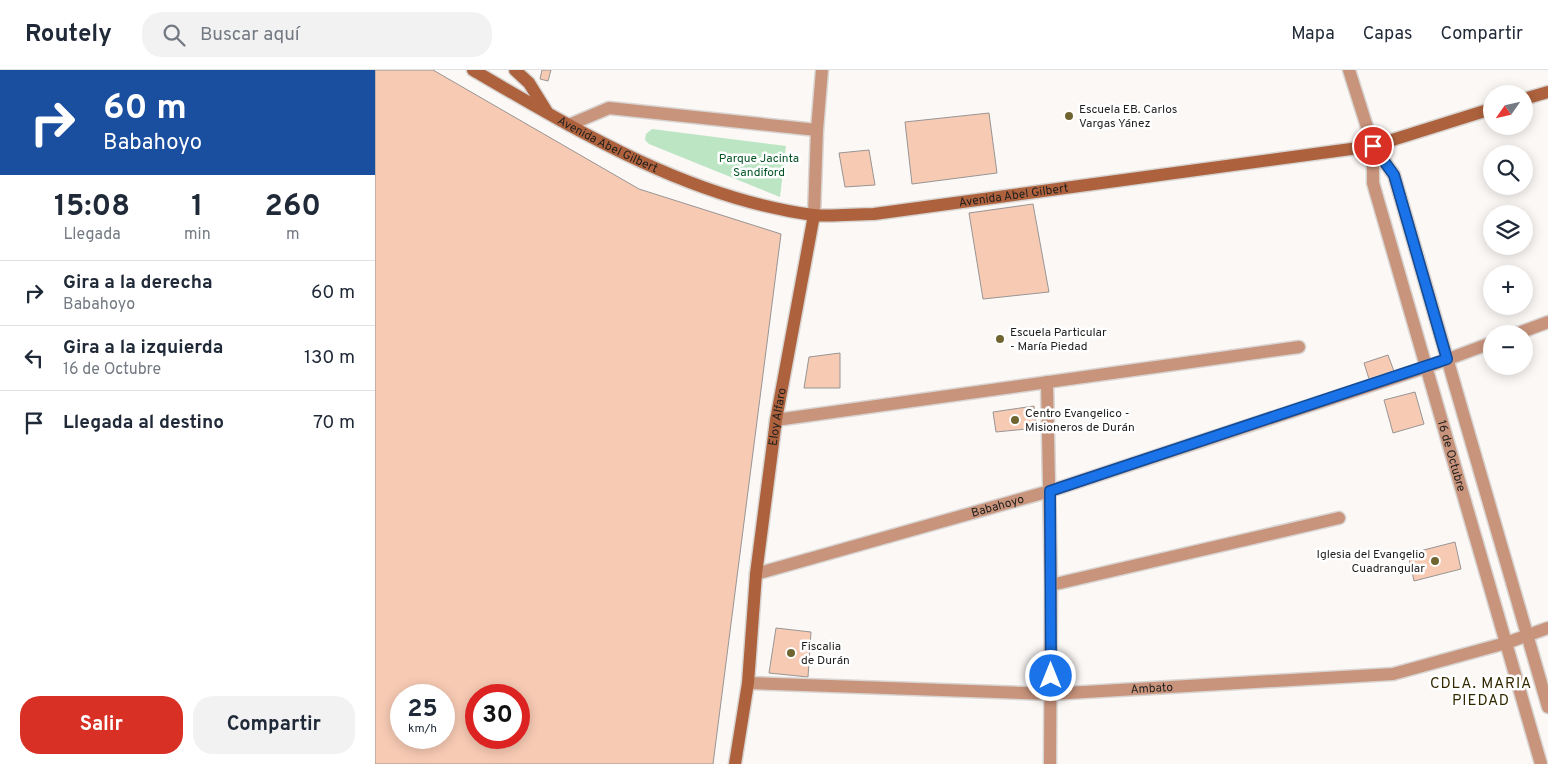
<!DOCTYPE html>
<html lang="es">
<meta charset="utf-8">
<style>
:root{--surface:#fff;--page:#f2f2f3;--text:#1f2937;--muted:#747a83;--line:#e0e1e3;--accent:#d93025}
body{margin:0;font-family:Overpass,sans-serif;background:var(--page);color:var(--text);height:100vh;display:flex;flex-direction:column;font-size:19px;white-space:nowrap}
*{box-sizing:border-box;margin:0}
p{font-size:16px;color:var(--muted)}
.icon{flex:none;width:28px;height:28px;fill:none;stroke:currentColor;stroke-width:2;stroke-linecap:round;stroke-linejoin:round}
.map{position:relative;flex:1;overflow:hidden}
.panel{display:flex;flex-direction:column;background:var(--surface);width:375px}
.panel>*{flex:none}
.banner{background:#1a4fa0;color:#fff;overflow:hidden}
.needle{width:32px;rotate:236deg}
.buttons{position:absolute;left:1108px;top:15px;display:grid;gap:10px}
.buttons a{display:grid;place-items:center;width:50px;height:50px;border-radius:50%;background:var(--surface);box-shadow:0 2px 12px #0003;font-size:25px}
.speed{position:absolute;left:15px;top:614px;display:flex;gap:10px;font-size:25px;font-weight:700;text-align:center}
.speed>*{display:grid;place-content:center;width:65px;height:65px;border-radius:50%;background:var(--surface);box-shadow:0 2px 12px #0003;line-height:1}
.speed small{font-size:12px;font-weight:400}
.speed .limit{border:8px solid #d22;background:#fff;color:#111}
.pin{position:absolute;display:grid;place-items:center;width:42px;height:42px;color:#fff;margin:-21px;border:2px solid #fff;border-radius:50%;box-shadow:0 1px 5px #0007}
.me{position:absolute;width:55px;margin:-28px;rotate:0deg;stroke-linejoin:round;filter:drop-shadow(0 0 4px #0008)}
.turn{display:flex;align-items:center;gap:18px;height:105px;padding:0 20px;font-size:22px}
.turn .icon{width:65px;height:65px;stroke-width:2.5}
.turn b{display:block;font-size:35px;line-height:42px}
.eta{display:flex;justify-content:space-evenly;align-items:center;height:85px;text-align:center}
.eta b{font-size:30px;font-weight:700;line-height:35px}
.button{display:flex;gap:10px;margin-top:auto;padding:10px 20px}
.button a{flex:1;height:58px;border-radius:20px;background:var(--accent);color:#fff;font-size:20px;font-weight:700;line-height:58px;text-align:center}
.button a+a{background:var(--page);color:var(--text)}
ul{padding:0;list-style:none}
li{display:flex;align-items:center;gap:15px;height:65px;padding:0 20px;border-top:1px solid var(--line)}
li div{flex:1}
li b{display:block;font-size:19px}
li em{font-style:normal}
header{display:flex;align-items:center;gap:30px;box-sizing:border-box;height:70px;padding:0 25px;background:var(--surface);border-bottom:1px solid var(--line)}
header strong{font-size:24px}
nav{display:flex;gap:28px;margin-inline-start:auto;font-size:18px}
.search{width:350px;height:45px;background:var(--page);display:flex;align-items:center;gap:12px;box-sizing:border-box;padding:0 18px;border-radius:20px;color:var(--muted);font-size:19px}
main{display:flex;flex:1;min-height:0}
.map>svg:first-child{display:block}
</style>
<header>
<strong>Routely</strong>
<div class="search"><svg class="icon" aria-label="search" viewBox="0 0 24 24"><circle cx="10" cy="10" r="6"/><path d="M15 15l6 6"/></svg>Buscar aquí</div>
<nav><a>Mapa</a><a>Capas</a><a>Compartir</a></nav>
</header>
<main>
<section class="panel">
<div class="banner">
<div class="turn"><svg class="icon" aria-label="right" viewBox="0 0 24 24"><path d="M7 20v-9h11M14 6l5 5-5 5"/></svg><div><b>60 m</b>Babahoyo</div></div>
</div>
<div class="eta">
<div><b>15:08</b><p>Llegada</p></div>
<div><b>1</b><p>min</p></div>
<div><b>260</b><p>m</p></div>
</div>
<ul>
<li><svg class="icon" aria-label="right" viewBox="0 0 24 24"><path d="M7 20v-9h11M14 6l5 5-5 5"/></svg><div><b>Gira a la derecha</b><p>Babahoyo</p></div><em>60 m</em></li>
<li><svg class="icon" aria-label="left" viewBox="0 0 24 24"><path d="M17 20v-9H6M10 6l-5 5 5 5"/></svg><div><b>Gira a la izquierda</b><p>16 de Octubre</p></div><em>130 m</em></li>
<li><svg class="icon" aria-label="arrive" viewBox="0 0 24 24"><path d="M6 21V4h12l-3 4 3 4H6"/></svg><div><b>Llegada al destino</b></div><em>70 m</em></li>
</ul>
<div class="button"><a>Salir</a><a>Compartir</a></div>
</section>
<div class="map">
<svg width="1173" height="694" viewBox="0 0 1173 694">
<rect width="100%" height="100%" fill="#fbf8f6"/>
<!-- green -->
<path fill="#bbe5c3" d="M277 59 411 76 405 127 274 74 270 70 271 64Z"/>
<!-- building -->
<path fill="#f7cab3" stroke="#989594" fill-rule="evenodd" d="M0 0H58L264 119 406 164 338 694H0ZM26 625H69V668H26ZM101 625H144V668H101Z
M167 0H176L173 11 165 9Z
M614 43 622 103 537 114 530 52Z
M494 80 500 115 470 117 464 83Z
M658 134 674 222 608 229 594 143Z
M465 283V318H429L434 287Z
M1013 285 1020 304 995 312 989 293Z
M1040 322 1049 354 1018 363 1009 330Z
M659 336 662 358 621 362 618 342Z
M1080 472 1086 499 1039 511 1033 484Z
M401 558 436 562 433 607 394 603Z"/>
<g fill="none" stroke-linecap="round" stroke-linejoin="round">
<!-- street casing -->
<g stroke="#d8d5d3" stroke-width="15">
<g id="street">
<path d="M974 0 998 76 1019 105 1173 637"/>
<path d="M194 55 234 38 442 60"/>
<path id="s1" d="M998 76V113L1166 694"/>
<path d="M439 145 442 60 447 0"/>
<path d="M1141 264 1173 252"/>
<path d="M672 312 676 515 675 694"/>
<path d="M401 350 924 277"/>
<path id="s2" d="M381 504 675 421 1052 297 1116 273"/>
<path d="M676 515 964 448"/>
<path id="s3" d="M373 613 676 624 1018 604 1131 573 1173 558"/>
</g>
</g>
<!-- secondary casing -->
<g stroke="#d8d5d3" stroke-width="15">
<g id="secondary">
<path id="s4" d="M98 0C204 62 314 128 438 145 457 147 479 144 499 144L998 76 1116 39"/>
<path d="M140 0 154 13 172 42"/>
<path d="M1149 29 1173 22"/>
<path id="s5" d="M360 694 373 613 381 504 401 350 439 145"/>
</g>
</g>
<!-- street -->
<use href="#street" stroke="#c9947c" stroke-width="12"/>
<!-- secondary -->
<use href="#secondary" stroke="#ad623d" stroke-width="12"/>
</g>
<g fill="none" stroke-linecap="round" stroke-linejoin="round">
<!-- route casing -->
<g stroke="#114b97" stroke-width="12">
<path id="route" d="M676 606 675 421 1072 289 1019 105 998 76"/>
</g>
<!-- route -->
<use href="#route" stroke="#1a73e8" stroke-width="9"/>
</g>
<!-- markers -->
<g fill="#706431" stroke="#fff" stroke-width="2">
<circle cx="694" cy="46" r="5"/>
<circle cx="625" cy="269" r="5"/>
<circle cx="640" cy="350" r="5"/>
<circle cx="1060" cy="491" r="5"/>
<circle cx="416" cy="583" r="5"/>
</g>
<g text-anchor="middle" stroke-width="5" stroke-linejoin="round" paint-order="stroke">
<!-- poi labels -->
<g font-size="12" fill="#1f1e1d" stroke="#fff" text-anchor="start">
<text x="704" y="43">Escuela EB. Carlos<tspan x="704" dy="14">Vargas Yánez</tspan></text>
<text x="635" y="266">Escuela Particular<tspan x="635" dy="14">- María Piedad</tspan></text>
<text x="650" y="347">Centro Evangelico -<tspan x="650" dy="14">Misioneros de Durán</tspan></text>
<text x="1050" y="488" text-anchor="end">Iglesia del Evangelio<tspan x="1050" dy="14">Cuadrangular</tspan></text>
<text x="426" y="580">Fiscalia<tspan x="426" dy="14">de Durán</tspan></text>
</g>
<!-- street labels -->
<g font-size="12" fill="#1f1e1d" stroke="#fff">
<text dy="4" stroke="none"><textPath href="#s4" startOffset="154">Avenida Abel Gilbert</textPath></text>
<text dy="4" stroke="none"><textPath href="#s4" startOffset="574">Avenida Abel Gilbert</textPath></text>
<text dy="4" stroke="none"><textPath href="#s5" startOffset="350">Eloy Alfaro</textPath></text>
<text dy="4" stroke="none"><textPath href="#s1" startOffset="321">16 de Octubre</textPath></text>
<text dy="4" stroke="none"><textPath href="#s2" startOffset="251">Babahoyo</textPath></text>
<text dy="4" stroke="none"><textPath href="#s3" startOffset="404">Ambato</textPath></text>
</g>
<!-- park labels -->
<g font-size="12" fill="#035425" stroke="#fff">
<text x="384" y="92">Parque Jacinta<tspan x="384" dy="14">Sandiford</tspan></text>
</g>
<!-- quarter labels -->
<g font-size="15" letter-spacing="1" fill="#332900" stroke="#fff">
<text x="1106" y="618">CDLA. MARIA<tspan x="1106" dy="17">PIEDAD</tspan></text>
</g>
</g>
</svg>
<div class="buttons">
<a><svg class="needle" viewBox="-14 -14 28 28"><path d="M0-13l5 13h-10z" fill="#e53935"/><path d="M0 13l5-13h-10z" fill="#747a83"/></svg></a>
<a><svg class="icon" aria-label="search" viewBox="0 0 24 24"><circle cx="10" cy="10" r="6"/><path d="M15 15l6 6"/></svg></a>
<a><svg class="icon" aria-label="layers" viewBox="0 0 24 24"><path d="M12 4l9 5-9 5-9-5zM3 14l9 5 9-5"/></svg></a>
<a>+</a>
<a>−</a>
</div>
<div class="speed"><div>25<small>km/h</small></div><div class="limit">30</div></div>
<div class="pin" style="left:998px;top:76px;background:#d93025"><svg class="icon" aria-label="arrive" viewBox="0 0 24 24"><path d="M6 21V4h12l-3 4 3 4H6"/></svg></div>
<svg class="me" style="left:676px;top:606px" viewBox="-20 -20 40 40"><circle r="17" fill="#1a73e8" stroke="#fff" stroke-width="3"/><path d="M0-11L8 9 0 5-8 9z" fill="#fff"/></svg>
</div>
</main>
